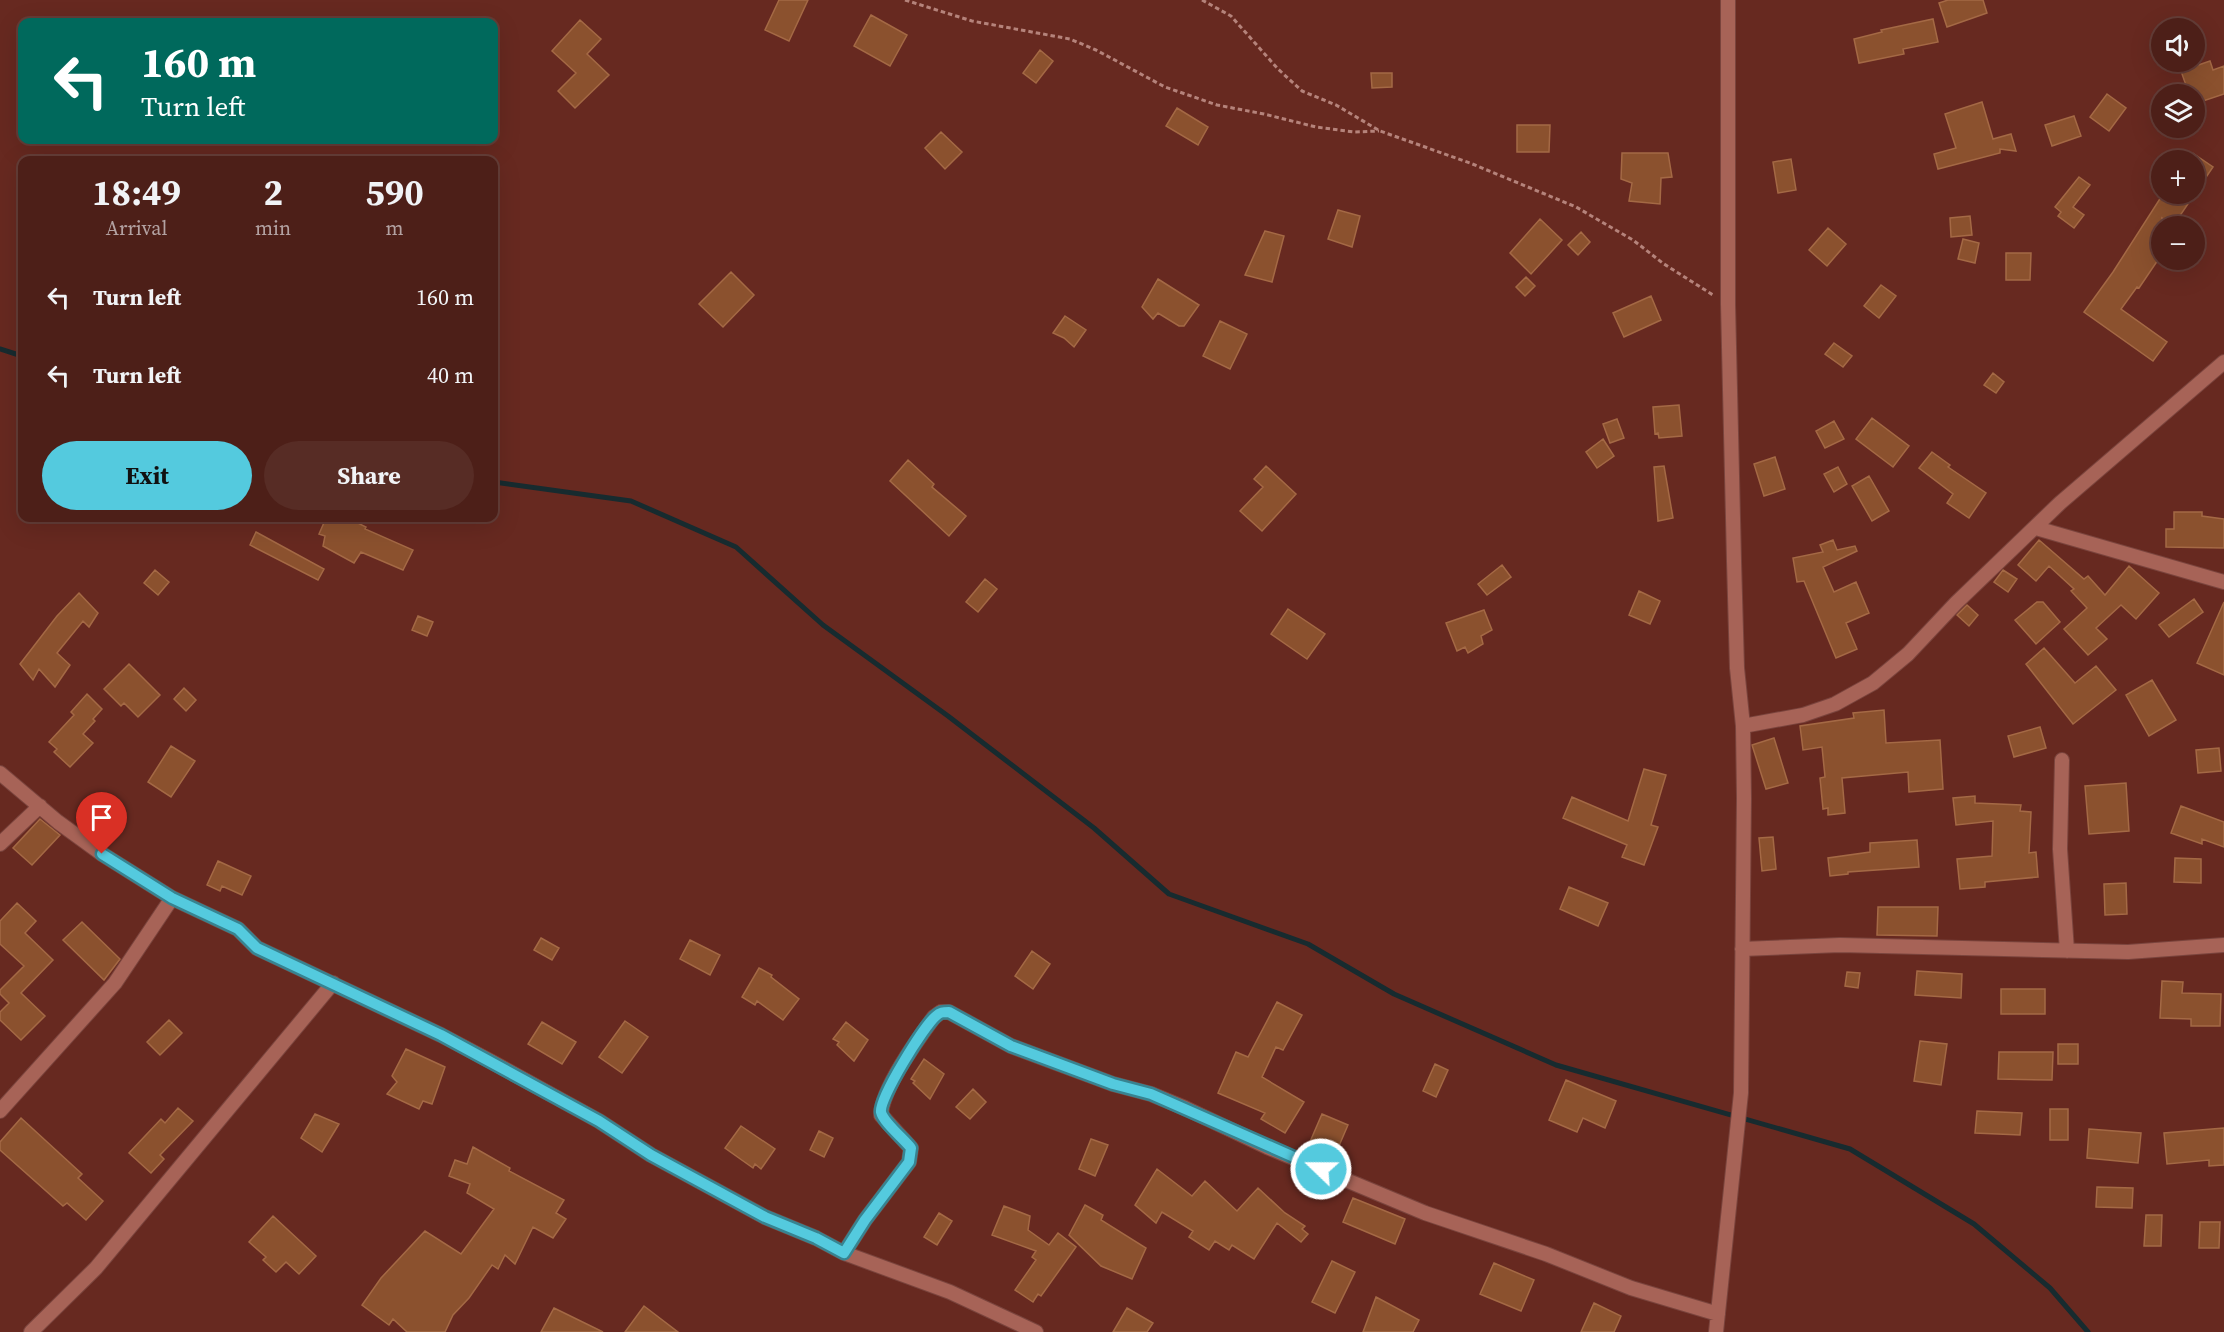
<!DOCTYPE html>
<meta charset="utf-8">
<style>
:root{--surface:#4d1f18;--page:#572c25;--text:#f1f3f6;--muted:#b3a2a2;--line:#643d37;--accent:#54cade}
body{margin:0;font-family:"Source Serif 4",serif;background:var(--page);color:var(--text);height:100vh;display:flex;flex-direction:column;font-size:22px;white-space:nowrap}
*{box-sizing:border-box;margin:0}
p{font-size:20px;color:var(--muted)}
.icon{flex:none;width:33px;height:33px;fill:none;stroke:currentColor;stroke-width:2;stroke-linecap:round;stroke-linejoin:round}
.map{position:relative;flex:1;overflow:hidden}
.details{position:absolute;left:18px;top:156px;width:480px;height:366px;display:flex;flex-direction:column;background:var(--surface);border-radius:12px;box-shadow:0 6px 24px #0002,0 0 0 2px var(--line)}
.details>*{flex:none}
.hud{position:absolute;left:18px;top:18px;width:480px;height:126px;border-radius:12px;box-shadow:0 6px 24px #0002,0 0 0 2px var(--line);background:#00695c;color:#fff;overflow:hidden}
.fabs{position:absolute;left:2151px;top:18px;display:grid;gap:12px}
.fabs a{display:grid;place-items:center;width:54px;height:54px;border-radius:50%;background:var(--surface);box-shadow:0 6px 24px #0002,0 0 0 2px var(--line);font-size:30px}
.pin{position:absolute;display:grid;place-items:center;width:51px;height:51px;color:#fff;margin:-62px -26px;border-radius:50% 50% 50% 0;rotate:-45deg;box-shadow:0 0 6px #0007}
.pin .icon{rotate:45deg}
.me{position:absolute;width:66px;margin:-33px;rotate:292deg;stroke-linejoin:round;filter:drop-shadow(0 0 4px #0008)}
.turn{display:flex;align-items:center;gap:21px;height:126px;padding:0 24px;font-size:27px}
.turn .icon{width:78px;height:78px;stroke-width:2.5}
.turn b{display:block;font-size:42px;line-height:51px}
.eta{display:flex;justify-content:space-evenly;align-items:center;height:102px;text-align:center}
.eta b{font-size:36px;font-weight:700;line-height:42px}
.action{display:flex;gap:12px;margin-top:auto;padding:12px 24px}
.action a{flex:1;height:69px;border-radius:36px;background:var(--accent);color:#111;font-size:24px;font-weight:700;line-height:69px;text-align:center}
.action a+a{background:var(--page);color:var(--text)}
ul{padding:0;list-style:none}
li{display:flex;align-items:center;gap:18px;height:78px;padding:0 24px}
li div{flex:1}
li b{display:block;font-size:22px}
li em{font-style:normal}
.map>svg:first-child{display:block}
</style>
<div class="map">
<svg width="2224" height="1332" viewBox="0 0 2224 1332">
<rect width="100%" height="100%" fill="#672920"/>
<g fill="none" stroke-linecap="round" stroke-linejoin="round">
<!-- stream -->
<path stroke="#172b2f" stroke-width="5" d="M0 349 22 356
M494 482 631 501 736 547 823 625 948 716 1094 828 1169 894 1308 944 1394 994 1556 1065 1850 1149 1974 1224 2050 1288 2088 1332"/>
</g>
<!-- building -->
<path fill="#8b512e" stroke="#a46945" stroke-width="1.5" d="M779 0H808L789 41 765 30Z
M1948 0H1983L1987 13 1947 27 1939 3Z
M871 15 907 35 890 66 854 46Z
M1933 19 1938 42 1903 49 1904 54 1859 63 1854 39 1882 32 1881 30Z
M580 20 601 39 587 54 609 75 575 108 558 91 576 73 552 51Z
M1040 50 1053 61 1036 83 1023 73Z
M2210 61 2213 70 2224 66V94L2194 104V94H2189L2181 71Z
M1371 73H1392V87L1372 88Z
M2107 94 2126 108 2109 131 2090 117Z
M1982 102 1993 139 2011 134 2016 151 2000 149V153L1938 169 1934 154 1956 148 1945 114Z
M1177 108 1208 127 1198 145 1166 126Z
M2074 116 2081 136 2052 146 2045 125Z
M1517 125H1550L1549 152H1517Z
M941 132 962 152 945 169 925 148Z
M1622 153H1668L1672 177 1661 178 1660 204 1629 201 1632 183 1621 179Z
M2194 154 2213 167 2173 226 2162 218V254L2139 288 2137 287 2121 309 2167 342 2153 361 2084 312 2113 272 2163 194H2194Z
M1791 159 1796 190 1778 193 1773 162Z
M2079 177 2090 185 2073 207 2084 215 2074 228 2058 216 2061 212 2055 207Z
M1338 210 1360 216 1352 247 1328 239Z
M1970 216 1972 235 1951 237 1950 218Z
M1540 219 1562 240 1531 274 1510 253Z
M1828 228 1846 244 1827 266 1809 250Z
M1265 231 1284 236 1272 282 1245 275Z
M1581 232 1590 242 1578 255 1568 245Z
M1963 239 1979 243 1975 263 1958 259Z
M2006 253H2031L2030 280H2006Z
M731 272 754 295 723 327 699 304Z
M1526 277 1535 286 1525 296 1516 287Z
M1158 279 1199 305 1184 326H1179L1158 313 1153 319 1142 307Z
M1881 285 1896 296 1879 318 1864 306Z
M1651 296 1661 320 1624 337 1613 313Z
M1065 316 1086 330 1074 347 1064 338 1053 333Z
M1220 321 1247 334 1230 369 1203 356Z
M1834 343 1852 356 1843 367 1825 354Z
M1993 373 2004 382 1996 393 1984 385Z
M1679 405 1682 436 1659 438 1658 433 1655 434 1653 407Z
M1872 418 1909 446 1893 467 1856 439Z
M1617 419 1624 438 1610 443 1603 424Z
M1834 421 1844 439 1825 448 1816 431Z
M1603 439 1614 456 1597 468 1586 452Z
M1932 452 1950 465 1948 467 1986 493 1969 518 1947 503 1953 494 1919 468Z
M1775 457 1785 489 1764 496 1754 464Z
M908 460 934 484 932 487 966 516 949 536 890 481Z
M1266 466 1296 494 1262 531 1240 511 1263 487 1254 479Z
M1664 466 1673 518 1658 521 1654 467Z
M1838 467 1847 484 1834 492 1824 474Z
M1869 476 1889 511 1872 521 1852 486Z
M2174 512H2202V516L2224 519V548L2166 547V529H2174Z
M326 518H348L366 527 365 529 413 550 403 570 361 552 354 563 323 546 325 536 319 534Z
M256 532 324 569 318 580 250 545Z
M1833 540 1837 550 1855 546 1857 551 1823 567 1834 592 1856 582 1869 613 1846 623 1857 649 1836 658 1804 581 1797 582 1793 558 1823 552 1820 545Z
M2039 540 2084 579 2088 576 2105 595 2129 566 2159 593 2136 619 2121 605 2096 628 2107 639 2088 655 2064 629 2087 608 2071 591 2074 589 2049 566 2036 581 2018 565Z
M1502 565 1511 577 1487 595 1478 584Z
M155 570 169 582 158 595 144 583Z
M2003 570 2017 579 2008 592 1994 582Z
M985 579 997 589 978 612 966 602Z
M1639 591 1660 601 1650 624 1629 615Z
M79 593 98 613 89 627 83 621 57 653 70 665 55 687 39 669 33 680 20 664 57 616Z
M2194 599 2203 612 2169 637 2159 625Z
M2037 602H2043L2060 622 2036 644 2015 620Z
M2224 602V675L2197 663Z
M1967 605 1978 615 1969 626 1957 615Z
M1288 609 1325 634 1307 659 1271 634Z
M1484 610 1492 630 1481 636 1483 644 1468 653 1465 647 1457 651 1446 623Z
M418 616 433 622 427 636 412 630Z
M2044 648 2075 683 2096 666 2116 690 2073 724 2026 664Z
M129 664 160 695 138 717 124 703 121 706 104 689Z
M2152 680 2176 720 2149 736 2126 695Z
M184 688 196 700 186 711 174 699Z
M87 694 102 709 93 719 95 721 83 734 93 743 70 767 54 752 57 749 49 742 74 715 71 712Z
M1884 710 1886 743 1940 740 1943 789 1909 792 1908 772 1842 778 1845 813 1828 815V808L1823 809 1820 778 1825 777 1822 747 1803 750 1800 726 1854 718 1853 713Z
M2040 727 2046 748 2014 757 2008 736Z
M1774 738 1788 783 1766 789 1752 745Z
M171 746 195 761 171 797 148 782Z
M2219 748 2221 771 2198 773 2196 750Z
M1644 769 1666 775 1651 825 1658 827 1644 865 1622 857 1627 845 1563 818 1572 797 1628 821Z
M2126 783 2129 831 2089 834 2085 786Z
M1975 796V803L2021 805 2020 811 2031 812 2029 853 2036 852 2038 877 1985 882V887L1960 889 1957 859 1992 856 1993 821 1956 825 1953 798Z
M2181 806 2224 822V847L2202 839V844L2171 833Z
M40 819 60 835 32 865 13 848Z
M1773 837 1776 869 1762 871 1759 838Z
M1917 840 1919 867 1848 872V874L1830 876 1828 858 1870 852V843Z
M2175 858 2201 859V883L2174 882Z
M218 861 251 876 242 895 222 886 220 891 207 885Z
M2126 883 2127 914 2105 915 2104 884Z
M1569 887 1608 903 1598 926 1560 909Z
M17 903 36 921 25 933 53 960 21 993 45 1016 21 1040 0 1020V1012L9 1003 0 994V990L24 966 0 944V921Z
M1878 907H1938L1937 936 1877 935Z
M82 922 120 959 104 980 63 940Z
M541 938 559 948 552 960 534 950Z
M690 940 720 955 710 975 680 959Z
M1032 951 1050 964 1033 989 1015 976Z
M759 968 772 975 771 977 799 999 783 1020 757 1001 755 1005 742 997Z
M1917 971 1962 974 1961 998 1915 995Z
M1847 972 1860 973 1858 988 1845 986Z
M2162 981 2183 982 2182 993 2221 994 2220 1026H2191V1019L2160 1018Z
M2001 989H2045V1014H2001Z
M1277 1002 1302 1015 1283 1050 1276 1047 1262 1077 1304 1102 1285 1133 1261 1119 1265 1113 1218 1093 1236 1052 1248 1057Z
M169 1020 182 1033 160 1055 147 1042Z
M625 1021 648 1037 622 1073 599 1057Z
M542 1022 576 1042 562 1064 528 1044Z
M846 1022 868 1040 854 1061 837 1045 839 1042 833 1039Z
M1920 1041 1947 1044 1941 1085 1914 1081Z
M2058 1044H2078V1064H2058Z
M406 1049 445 1067 432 1104 423 1101 419 1109 387 1094 397 1082 392 1076Z
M1999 1052H2053L2052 1080 1998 1079Z
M924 1059 944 1074 930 1099 913 1083 915 1081 911 1079Z
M1435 1064 1448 1070 1436 1097 1423 1091Z
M1566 1080 1616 1101 1605 1128 1583 1118 1577 1132 1549 1120Z
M973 1089 986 1102 970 1119 956 1107Z
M178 1108 193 1121 160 1155 164 1159 151 1173 129 1153 161 1119 165 1123Z
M2050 1109H2068V1140H2050Z
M1977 1111 2022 1113 2020 1135 1975 1133Z
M315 1114 339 1124 322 1152 301 1138Z
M1322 1114 1348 1125 1335 1155 1309 1144Z
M21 1118 82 1174 78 1178 103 1201 86 1220 67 1203 63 1206 0 1150V1142Z
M741 1126 775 1149 761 1169 755 1164 753 1168 725 1148Z
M2224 1128V1165L2209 1166V1160L2167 1164 2164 1133Z
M2089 1129 2141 1133 2138 1163 2087 1158Z
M819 1131 833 1138 824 1157 810 1150Z
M1091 1139 1108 1145 1095 1176 1079 1169Z
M473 1147 510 1168 509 1171 564 1200 556 1213 566 1219 553 1238 533 1227 515 1264 505 1255 498 1269 492 1265 469 1298 453 1315 445 1332H407L393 1319 389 1325 362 1305 381 1278 425 1231 461 1254 494 1209 467 1193 470 1184 449 1176 455 1160 467 1164Z
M1157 1169 1192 1196 1205 1181 1237 1211 1258 1188 1285 1213 1305 1226 1302 1229 1308 1234 1301 1242 1277 1223 1254 1259 1232 1245 1229 1250 1215 1241 1209 1250 1189 1237 1193 1231 1162 1212 1156 1223 1135 1205Z
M2097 1187 2133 1188 2132 1208 2096 1207Z
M1353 1198 1405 1219 1395 1244 1343 1222Z
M1085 1205 1103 1215 1101 1220 1146 1248 1132 1279 1101 1266 1069 1235Z
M1004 1206 1030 1216 1028 1230 1049 1245 1058 1233 1076 1247 1041 1296 1038 1294 1033 1302 1015 1290 1036 1260 1032 1257 1036 1251 992 1235Z
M939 1213 952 1221 937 1245 924 1237Z
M2146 1215H2162L2161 1246H2144Z
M273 1216 316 1256 299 1274 286 1262 276 1272 263 1260 266 1257 249 1242Z
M2200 1222H2220L2219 1248H2199Z
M1332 1261 1355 1272 1335 1313 1312 1302Z
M1494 1263 1534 1280 1521 1311 1480 1294Z
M1376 1297 1419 1320 1413 1332H1363Z
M1594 1303 1621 1316 1614 1332H1581Z
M644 1306 678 1332H625Z
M554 1308 603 1332H541Z
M1127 1308 1153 1323 1147 1332H1113Z"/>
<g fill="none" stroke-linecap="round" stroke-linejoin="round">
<!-- street casing -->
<g stroke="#7a443d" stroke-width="16">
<path id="street" d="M2036 528 2224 582
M1743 726 1803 715 1835 704 1873 683 1908 654 1956 603 2060 503 2224 362
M2062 760 2060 849 2067 951
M0 773 58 822 102 854 172 898 238 929 257 948 441 1035 492 1062 599 1121 651 1155 765 1217 816 1238 844 1253 950 1292 1036 1332
M0 844 40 806
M1742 949 1840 945 2128 952 2224 945
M0 1111 115 983 172 898
M844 1253 865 1220 909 1162 911 1148 881 1115C882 1088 918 1039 934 1017L941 1012H949L1011 1046 1113 1084 1151 1094 1185 1108 1267 1147 1425 1213 1546 1254 1631 1288 1718 1314
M31 1332 96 1268 333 983
M1716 1332 1741 1093 1744 798 1743 726 1737 668 1734 561 1728 304V0"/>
</g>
<!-- path -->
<path stroke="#b5837b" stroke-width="3" stroke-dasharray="4.5 3" stroke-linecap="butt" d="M905 0 972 21 1070 39 1096 50 1165 87 1217 105 1264 114 1316 127 1354 132 1379 131
M1202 0 1231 16 1278 69 1302 91 1336 105 1380 131 1470 163 1576 207 1633 240 1664 264 1713 295"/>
<!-- street -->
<use href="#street" stroke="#a76357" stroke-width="14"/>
</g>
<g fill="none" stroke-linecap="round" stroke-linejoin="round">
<!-- route casing -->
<g stroke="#378390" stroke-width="15">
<path id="route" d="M102 854 172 898 238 929 257 948 441 1035 599 1121 651 1155 765 1217 816 1238 844 1253 865 1220 909 1162 911 1148C904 1139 883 1122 881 1112 879 1098 924 1026 936 1016 940 1012 943 1012 949 1012L1011 1046 1113 1084 1151 1094 1321 1169"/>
</g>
<!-- route -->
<use href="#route" stroke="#54cade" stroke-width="10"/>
</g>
</svg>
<div class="fabs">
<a><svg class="icon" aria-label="sound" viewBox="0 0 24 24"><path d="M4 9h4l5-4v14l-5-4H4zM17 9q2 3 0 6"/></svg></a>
<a><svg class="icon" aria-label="layers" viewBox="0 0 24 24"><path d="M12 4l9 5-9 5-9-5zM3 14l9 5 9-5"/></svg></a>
<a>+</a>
<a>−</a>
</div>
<div class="pin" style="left:102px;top:854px;background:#d93025"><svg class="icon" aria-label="arrive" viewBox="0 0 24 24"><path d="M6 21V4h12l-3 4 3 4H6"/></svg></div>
<svg class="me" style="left:1321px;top:1169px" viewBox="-20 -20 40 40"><circle r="17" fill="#54cade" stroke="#fff" stroke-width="3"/><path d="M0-11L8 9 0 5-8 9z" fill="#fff"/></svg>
<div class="hud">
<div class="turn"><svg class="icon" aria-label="left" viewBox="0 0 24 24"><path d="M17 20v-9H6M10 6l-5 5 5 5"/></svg><div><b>160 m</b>Turn left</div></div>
</div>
<section class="details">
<div class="eta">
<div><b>18:49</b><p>Arrival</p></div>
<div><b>2</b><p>min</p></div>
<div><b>590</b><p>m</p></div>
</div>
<ul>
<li><svg class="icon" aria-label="left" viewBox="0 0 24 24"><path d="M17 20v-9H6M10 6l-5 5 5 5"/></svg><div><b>Turn left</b></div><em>160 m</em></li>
<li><svg class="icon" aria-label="left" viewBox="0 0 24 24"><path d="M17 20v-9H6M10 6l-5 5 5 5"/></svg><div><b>Turn left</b></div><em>40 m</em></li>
</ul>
<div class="action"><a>Exit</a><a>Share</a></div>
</section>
</div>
